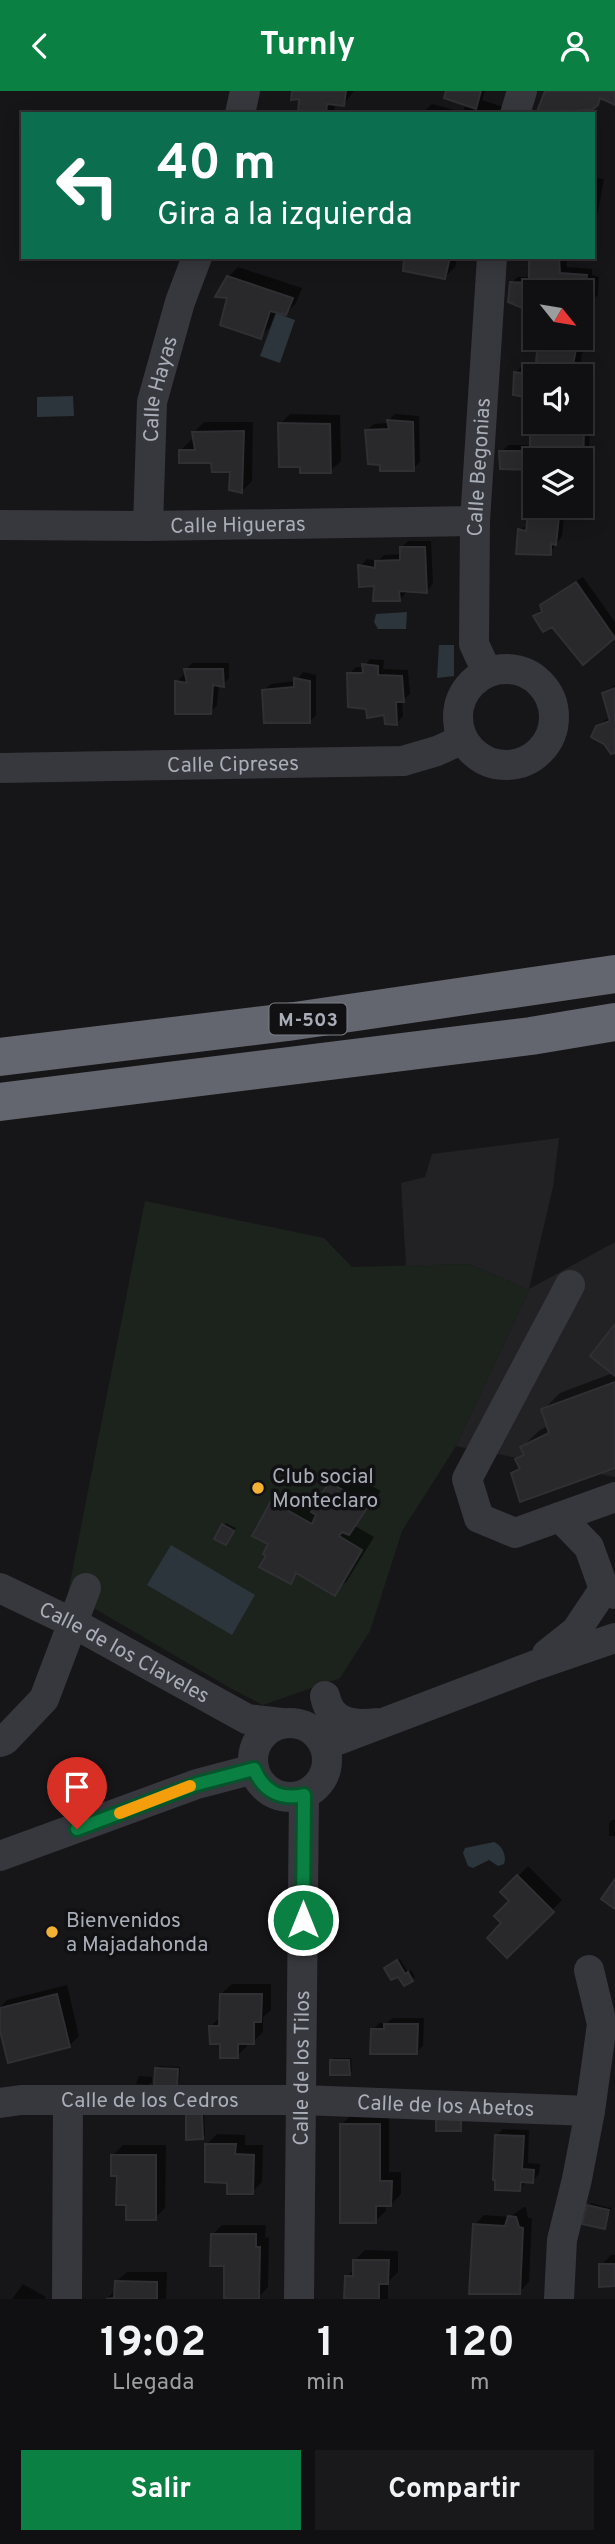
<!DOCTYPE html>
<html lang="es">
<style>
:root{--surface:#101012;--page:#19191b;--text:#f1f3f6;--muted:#9c9d9f;--line:#303032;--accent:#0b8043}
body{margin:0;font-family:Overpass,sans-serif;background:var(--page);color:var(--text);height:100vh;display:flex;flex-direction:column;font-size:26px;white-space:nowrap}
*{box-sizing:border-box;margin:0}
p{font-size:23px;color:var(--muted)}
.icon{flex:none;width:38px;height:38px;fill:none;stroke:currentColor;stroke-width:2;stroke-linecap:round;stroke-linejoin:round}
.map{position:relative;height:2208px;overflow:hidden}
.sheet{display:flex;flex-direction:column;background:var(--surface);flex:1}
.sheet>*{flex:none}
.guide{position:absolute;left:21px;top:21px;width:574px;height:147px;border-radius:0px;box-shadow:0 4px 18px #0003,0 0 0 2px var(--line);background:#0b6e4f;color:#fff;overflow:hidden}
.needle{width:46px;rotate:120deg}
.fabs{position:absolute;left:523px;top:189px;display:grid;gap:14px}
.fabs a{display:grid;place-items:center;width:70px;height:70px;border-radius:0px;background:var(--surface);box-shadow:0 4px 18px #0003,0 0 0 2px var(--line);font-size:35px}
.pin{position:absolute;display:grid;place-items:center;width:60px;height:60px;color:#fff;margin:-72px -30px;border-radius:50% 50% 50% 0;rotate:-45deg;box-shadow:0 0 7px #0007}
.pin .icon{rotate:45deg}
.me{position:absolute;width:77px;margin:-38px;rotate:0deg;stroke-linejoin:round;filter:drop-shadow(0 0 5px #0008)}
.turn{display:flex;align-items:center;gap:24px;height:147px;padding:0 21px;font-size:32px}
.turn .icon{width:91px;height:91px;stroke-width:2.5}
.turn b{display:block;font-size:49px;line-height:60px}
.eta{display:flex;justify-content:space-evenly;align-items:center;height:119px;text-align:center}
.eta b{font-size:42px;font-weight:700;line-height:49px}
.button{display:flex;gap:14px;margin-top:auto;padding:14px 21px}
.button a{flex:1;height:80px;border-radius:0px;background:var(--accent);color:#fff;font-size:28px;font-weight:700;line-height:80px;text-align:center}
.button a+a{background:var(--page);color:var(--text)}
header{display:flex;justify-content:space-between;align-items:center;height:91px;padding:0 21px;background:var(--accent);color:#fff;font-size:32px;font-weight:700}
.map>svg:first-child{display:block}
</style>
<header><svg class="icon" aria-label="back" viewBox="0 0 24 24"><path d="M15 5l-7 7 7 7"/></svg>Turnly<svg class="icon" aria-label="person" viewBox="0 0 24 24"><circle cx="12" cy="8" r="4"/><path d="M4 21q1-7 8-7t8 7"/></svg></header>
<div class="map">
<svg width="615" height="2208" viewBox="0 0 615 2208">
<rect width="100%" height="100%" fill="#161618"/>
<!-- built -->
<path fill="#222225" d="M559 1047 553 1096 529 1198 615 1151V1386L456 1355 529 1199 469 1173 406 1175 401 1092 425 1086 432 1063Z"/>
<!-- green -->
<path fill="#1c231d" d="M145 1110 324 1147 352 1176 469 1173 529 1199 456 1355 402 1440 370 1540 340 1587 263 1614 232 1598 68 1502Z"/>
<!-- water -->
<path fill="#2c353c" d="M276 222 295 229 280 272 260 265Z
M73 305 74 325 37 326V306Z
M407 521 406 538H378L374 531 376 523Z
M439 554H454V585L437 587Z
M171 1454 255 1504 232 1544 147 1494Z
M494 1751C502 1754 507 1765 504 1773L498 1775 489 1769 473 1777 468 1775 463 1762 465 1757Z"/>
<!-- shadow -->
<path fill="#0007" d="M294 0H354L343 14 335 12 334 23H300L301 6Z
M448 0H485L482 9 509 18 508 23H421L432 13 462 21 467 13Z
M593 87 604 88 597 126 593 130Z
M405 166H457L455 176 445 186Z
M531 166H566L567 176 592 178V184L599 186 598 204 592 210H581V201H536L535 212 528 218 511 192 518 186H531Z
M238 176 302 197 296 212 286 222 276 220 270 236 260 246 229 206 228 186Z
M581 235H587L578 285H536V294L525 304 515 282 525 272 538 274 540 247H581Z
M290 323 340 324 341 370 330 380 302 374 280 333Z
M395 323 419 325 420 371 413 378 367 339 374 333 389 332V329Z
M581 327 590 329 589 373 582 380 581 369H536L501 361 508 354H532V333L536 329 581 331Z
M204 331H253L252 390 242 400 232 380 181 359 191 349H195L194 341Z
M536 410V415H565L562 445 550 462 520 439 529 433 531 415Z
M408 450H431L433 493 427 500 406 499V502L399 509 376 493 360 475 367 468 378 470 384 464 402 463V456Z
M583 486 615 531V547L583 572 553 534 536 525 549 507Z
M370 568 384 569 383 578 408 579 410 603 402 610 403 625 397 632 385 622 367 616 349 583 356 576H364Z
M192 572H229V587L223 594 219 593 217 614 211 621 177 591 183 584 188 585 186 578Z
M303 581 316 584V624L310 630 264 599 271 593 296 590Z
M615 594V660L597 636 605 629 611 627 604 603Z
M615 1236V1375L513 1383 521 1376 517 1369 525 1361 522 1356 540 1339 548 1335 543 1319 560 1302 613 1282Z
M343 1379 381 1400 355 1435 374 1446 347 1490 334 1502 299 1482 290 1491 268 1464 271 1452 255 1444 273 1411 286 1398 316 1416 330 1392Z
M226 1432 236 1437 228 1449 223 1434Z
M612 1729H615V1745H609V1732Z
M528 1775 562 1809 507 1864 504 1832 511 1810 503 1801Z
M400 1868 408 1881 411 1879 415 1886 412 1889 389 1875Z
M232 1893H271V1919L263 1926V1941L253 1951H247V1955L237 1965 222 1951 211 1935 221 1925V1903Z
M67 1894 79 1945 69 1955 0 1933V1916L7 1909Z
M393 1927H424L423 1955 417 1961 373 1939 379 1932H387Z
M334 1967H351L352 1980 349 1982 331 1970Z
M159 1975 180 1976 179 1992 177 1995 156 1978Z
M139 1985 152 1986V1991L149 1994 136 1993Z
M204 2020 205 2044 202 2047 188 2024Z
M352 2023H389V2081H401V2103L391 2114 386 2113V2120L375 2130 342 2033Z
M503 2038 529 2039 528 2072 540 2073 539 2083 533 2090H527L520 2098 496 2045Z
M217 2043 245 2044V2054H263L262 2091 252 2101 229 2090 207 2053Z
M123 2054H166L165 2117 155 2127 128 2112 113 2064Z
M591 2112 611 2117 607 2134 604 2136 588 2115Z
M524 2116H526L528 2127H532L529 2191 519 2201 474 2134 484 2124 510 2126Z
M222 2134H266L265 2147 269 2146 268 2196 258 2207 226 2173 212 2144Z
M365 2159 398 2160V2181L388 2191V2208H346V2186L355 2178V2169Z
M611 2164H615V2194L601 2174Z
M127 2181H167L166 2208H107L116 2198V2191Z
M23 2193 46 2206 45 2208H12Z"/>
<!-- building -->
<path fill="#29292c" stroke="#303034" stroke-width="2" d="M292 0H346L344 15 327 13 326 23H298L299 8 291 9Z
M446 0H481L476 18 444 7Z
M545 0H615V14L600 7 598 14 592 19H579L573 22 566 19 565 23H536Z
M404 166H450L445 188 403 180Z
M529 166H559L560 182 587 184 586 190 593 192 592 212H581V201H536V210H529V220L508 211 510 191 529 192Z
M227 185 293 207 286 224 270 220 261 248 220 234 227 207 215 206Z
M538 247H578L571 285H536V295L528 294 526 306 513 304 514 281 535 284Z
M387 329 413 331 414 380H380V374L368 373 365 339 389 338Z
M571 331 584 335 583 382H581V369H536V379L500 378 499 360H530V332Z
M278 332 330 333 331 382H300V376H279Z
M244 340 242 402 229 399 230 381H212L211 372H179V359H195L192 341Z
M529 414 560 416 556 454 551 453V464L516 463 518 438 526 440Z
M400 456H425L427 502 399 500 400 510H373L374 495 359 496 358 474 375 477V470L400 469Z
M576 491 615 547 583 574 552 536 543 541 533 525 542 521 540 514Z
M362 573 378 575V584L402 585 404 611H396L397 634 385 633 384 624 367 627 366 618 348 616 347 582H363Z
M184 578H223L224 596 213 594 211 623H175V590L187 592Z
M294 587 310 590V632H264L262 599 294 596Z
M615 597V662L611 663 604 653 591 646 596 635 610 630 602 602Z
M615 1233V1285L590 1265Z
M615 1291V1377L520 1411 511 1382 520 1378 515 1368 524 1364 520 1356 549 1342 541 1318Z
M329 1391 369 1414 349 1444 342 1441 339 1445 362 1459 335 1505 296 1482 291 1493 259 1476 266 1465 263 1463 268 1453 252 1445 271 1410 312 1433 316 1424 311 1421Z
M222 1433 234 1440 226 1454 214 1448Z
M517 1784 554 1821 507 1867 487 1847 501 1832 494 1825 509 1810 500 1801Z
M615 1788V1818L601 1808Z
M397 1869 405 1883 408 1881 413 1890 404 1895 398 1886 391 1889 384 1877Z
M57 1903 70 1956 8 1972 0 1940V1917Z
M220 1903H262L261 1931H254V1953H238V1967H220V1953H210L209 1935H219Z
M384 1933H418L417 1963H370L371 1938H384Z
M330 1969H349L350 1984H330Z
M155 1977 178 1978 177 1997 154 1996Z
M186 2023H202L203 2048 186 2049Z
M436 2024 461 2025V2040H436Z
M340 2033H380V2090H392L391 2115H376V2132H340Z
M495 2044 524 2045 522 2078 534 2079 533 2092 521 2091 520 2100 495 2099V2089H493Z
M205 2053H236L235 2063 254 2064 253 2103H227V2092L205 2091Z
M111 2064H156V2129H126V2114H116L117 2085H111Z
M587 2114 609 2119 605 2138 582 2133Z
M508 2125 516 2126 519 2136 523 2137 520 2203H469L473 2133 505 2135Z
M211 2143H256V2156H260L259 2208H224V2175H210Z
M353 2169H389L388 2193H379V2208H344L345 2185H353Z
M599 2173H615V2195L599 2196Z
M115 2190 157 2191V2208H106L114 2207Z"/>
<g fill="none" stroke-linecap="round" stroke-linejoin="round">
<!-- minor -->
<g stroke="#37383d" stroke-width="30">
<path d="M240 23 245 0"/>
<path d="M515 23 522 0"/>
<path id="s1" d="M0 434 148 435 475 430"/>
<path id="s2" d="M148 435 152 311 180 211 197 166"/>
<circle cx="506" cy="626" r="48"/>
<path id="s3" d="M487 581 474 553 475 430 492 166"/>
<path id="s4" d="M0 677 403 670 437 660 463 648"/>
<path d="M570 1194 467 1388 479 1427 515 1442 615 1406"/>
<path d="M560 1426 589 1456 604 1498 615 1503"/>
<path id="s5" d="M0 1497 73 1532 247 1628 282 1632"/>
<path d="M547 1563 576 1540 604 1498"/>
<path d="M325 1605C330 1632 353 1635 376 1632"/>
<circle cx="290" cy="1669" r="37"/>
<path d="M0 1651 5 1649 44 1608 86 1497"/>
<path d="M325 1654 533 1575 615 1547"/>
<path d="M0 1765 197 1693 254 1678"/>
<path id="s6" d="M0 2012 21 2009H302L590 2020"/>
<path d="M67 2208 68 2011"/>
<path id="s7" d="M299 2208 304 1704"/>
<path d="M559 2208 562 2149 577 2088 590 2020 602 1933 589 1879"/>
</g>
<!-- highway -->
<path stroke="#63666e" stroke-width="38" d="M0 966 288 931 615 883
M0 1011 531 945 615 931"/>
</g>
<g fill="none" stroke-linecap="round" stroke-linejoin="round">
<!-- route casing -->
<g stroke="#07532c" stroke-width="18">
<path id="route" d="M77 1738 197 1693 254 1678C264 1701 280 1709 304 1704L303 1829"/>
</g>
<!-- route -->
<use href="#route" stroke="#0b8043" stroke-width="12"/>
<!-- slow -->
<path stroke="#f59e0b" stroke-width="12" d="M120 1722 190 1695"/>
</g>
<!-- markers -->
<g fill="#f2b134" stroke="#111113" stroke-width="2.5">
<circle cx="258" cy="1397" r="7"/>
<circle cx="52" cy="1841" r="7"/>
</g>
<g text-anchor="middle" stroke-width="7" stroke-linejoin="round" paint-order="stroke">
<!-- shield labels -->
<rect fill="#111113" stroke="#7b7e86" stroke-width="2" x="269.5" y="912.5" width="77" height="31" rx="5"/>
<g font-size="19" font-weight="bold" fill="#a8adb8">
<text x="308" y="935">M-503</text>
</g>
<!-- street labels -->
<g font-size="21" fill="#a8adb8" stroke="#111113">
<text dy="7" stroke="none"><textPath href="#s2" startOffset="138">Calle Hayas</textPath></text>
<text dy="7" stroke="none"><textPath href="#s3" startOffset="208">Calle Begonias</textPath></text>
<text dy="7" stroke="none"><textPath href="#s1" startOffset="238">Calle Higueras</textPath></text>
<text dy="7" stroke="none"><textPath href="#s4" startOffset="233">Calle Cipreses</textPath></text>
<text dy="7" stroke="none"><textPath href="#s5" startOffset="140">Calle de los Claveles</textPath></text>
<text dy="7" stroke="none"><textPath href="#s7" startOffset="231">Calle de los Tilos</textPath></text>
<text dy="7" stroke="none"><textPath href="#s6" startOffset="150">Calle de los Cedros</textPath></text>
<text dy="7" stroke="none"><textPath href="#s6" startOffset="446">Calle de los Abetos</textPath></text>
</g>
<!-- poi labels -->
<g font-size="21" fill="#a8adb8" stroke="#111113" text-anchor="start">
<text x="272" y="1392">Club social<tspan x="272" dy="24">Monteclaro</tspan></text>
<text x="66" y="1836">Bienvenidos<tspan x="66" dy="24">a Majadahonda</tspan></text>
</g>
</g>
</svg>
<div class="fabs">
<a><svg class="needle" viewBox="-14 -14 28 28"><path d="M0-13l5 13h-10z" fill="#e53935"/><path d="M0 13l5-13h-10z" fill="#9c9d9f"/></svg></a>
<a><svg class="icon" aria-label="sound" viewBox="0 0 24 24"><path d="M4 9h4l5-4v14l-5-4H4zM17 9q2 3 0 6"/></svg></a>
<a><svg class="icon" aria-label="layers" viewBox="0 0 24 24"><path d="M12 4l9 5-9 5-9-5zM3 14l9 5 9-5"/></svg></a>
</div>
<div class="pin" style="left:77px;top:1738px;background:#d93025"><svg class="icon" aria-label="arrive" viewBox="0 0 24 24"><path d="M6 21V4h12l-3 4 3 4H6"/></svg></div>
<svg class="me" style="left:303px;top:1829px" viewBox="-20 -20 40 40"><circle r="17" fill="#0b8043" stroke="#fff" stroke-width="3"/><path d="M0-11L8 9 0 5-8 9z" fill="#fff"/></svg>
<div class="guide">
<div class="turn"><svg class="icon" aria-label="left" viewBox="0 0 24 24"><path d="M17 20v-9H6M10 6l-5 5 5 5"/></svg><div><b>40 m</b>Gira a la izquierda</div></div>
</div>
</div>
<section class="sheet">
<div class="eta">
<div><b>19:02</b><p>Llegada</p></div>
<div><b>1</b><p>min</p></div>
<div><b>120</b><p>m</p></div>
</div>
<div class="button"><a>Salir</a><a>Compartir</a></div>
</section>
